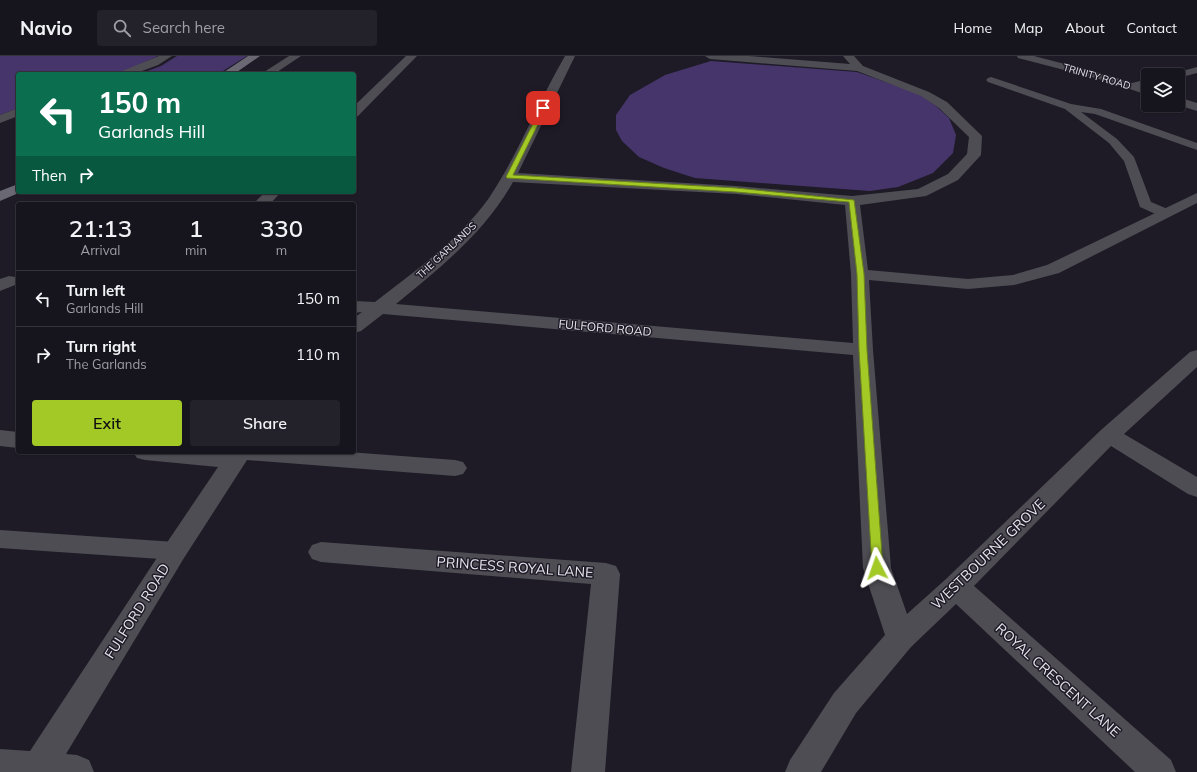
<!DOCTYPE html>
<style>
:root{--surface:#16141d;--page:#23212a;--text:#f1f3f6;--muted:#9e9ea4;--line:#35333b;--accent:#a3c927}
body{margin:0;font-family:Mulish,sans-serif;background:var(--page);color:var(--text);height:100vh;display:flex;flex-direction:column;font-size:15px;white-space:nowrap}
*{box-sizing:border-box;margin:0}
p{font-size:13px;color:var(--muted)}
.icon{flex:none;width:22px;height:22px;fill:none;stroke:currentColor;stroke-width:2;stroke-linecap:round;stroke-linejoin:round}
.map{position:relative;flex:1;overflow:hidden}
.sheet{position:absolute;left:16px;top:146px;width:340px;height:252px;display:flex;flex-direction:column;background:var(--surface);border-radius:4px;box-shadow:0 1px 3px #0004,0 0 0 1px var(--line)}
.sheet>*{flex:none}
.top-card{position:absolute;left:16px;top:16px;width:340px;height:122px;border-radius:4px;box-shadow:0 1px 3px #0004,0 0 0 1px var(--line);background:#0b6e4f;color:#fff;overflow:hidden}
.tools{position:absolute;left:1141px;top:12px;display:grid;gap:8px}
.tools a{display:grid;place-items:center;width:44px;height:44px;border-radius:4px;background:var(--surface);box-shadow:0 1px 3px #0004,0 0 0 1px var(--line);font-size:20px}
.pin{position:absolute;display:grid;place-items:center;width:34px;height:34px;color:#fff;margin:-17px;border-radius:8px;box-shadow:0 2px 6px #0006}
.me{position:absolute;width:44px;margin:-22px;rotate:356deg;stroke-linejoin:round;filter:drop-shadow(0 0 3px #0008)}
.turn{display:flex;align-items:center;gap:14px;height:84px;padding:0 16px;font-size:18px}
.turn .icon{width:52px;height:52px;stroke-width:2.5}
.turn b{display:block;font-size:28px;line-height:34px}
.then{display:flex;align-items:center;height:38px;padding:0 16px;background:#0003;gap:8px;font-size:15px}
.eta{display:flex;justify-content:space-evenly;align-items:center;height:68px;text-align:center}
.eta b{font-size:24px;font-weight:600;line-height:28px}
.cta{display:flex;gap:8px;margin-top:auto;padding:8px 16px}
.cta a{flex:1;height:46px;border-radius:4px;background:var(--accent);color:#111;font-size:16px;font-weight:600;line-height:46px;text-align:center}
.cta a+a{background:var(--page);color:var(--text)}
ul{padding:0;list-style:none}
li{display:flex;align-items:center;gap:12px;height:56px;padding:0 16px;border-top:1px solid var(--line)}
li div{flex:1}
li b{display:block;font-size:15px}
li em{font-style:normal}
header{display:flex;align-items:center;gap:24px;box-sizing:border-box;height:56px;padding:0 20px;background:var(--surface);border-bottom:1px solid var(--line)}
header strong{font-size:19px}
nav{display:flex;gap:22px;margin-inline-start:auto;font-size:14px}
.search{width:280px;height:36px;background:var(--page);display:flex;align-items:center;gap:10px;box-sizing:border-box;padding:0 14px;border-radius:4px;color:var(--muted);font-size:15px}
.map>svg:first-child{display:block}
</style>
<header>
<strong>Navio</strong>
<div class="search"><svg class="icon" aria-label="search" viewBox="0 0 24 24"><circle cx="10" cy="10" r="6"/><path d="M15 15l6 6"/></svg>Search here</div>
<nav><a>Home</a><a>Map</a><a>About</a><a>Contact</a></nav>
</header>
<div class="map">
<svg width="1197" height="716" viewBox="0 0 1197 716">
<rect width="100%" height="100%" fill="#1e1b27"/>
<!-- green -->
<path fill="#46356b" d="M0 0H158L133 12 116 18H18V52L0 59Z
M177 0H247L218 18H139L161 10Z
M711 5 857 16 919 38 936 50 949 62 956 79 953 97 933 117 898 131 870 135 695 122 664 112 639 101 622 85 616 74V59L630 39 665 19Z"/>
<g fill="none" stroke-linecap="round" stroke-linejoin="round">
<!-- lane -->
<path fill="#4e4d53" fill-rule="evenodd" d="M1197 11V17L1178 22V19H1173L1175 17Z
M991 21 1071 48 1101 53 1197 87V94L1095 58 1081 56 1117 83 1134 101 1151 146 1170 154 1172 157 1170 160H1160L1140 151 1124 105 1109 87 1065 53 988 26 986 24 988 22Z
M1148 23V29L1131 33 1126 30 1128 28Z
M0 474 175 486 183 489 186 495 183 501 175 504 0 492Z"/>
<!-- street -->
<path fill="#4e4d53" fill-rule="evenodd" d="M159 0H172L158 9 134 18H119L120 16Z
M289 0H301L274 18H261Z
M406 0H417L358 60 354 61V50Z
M565 0H575L518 117 736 130 852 140 918 133 948 118 967 98 969 81 939 52 921 40 857 15 710 3 705 0H749L850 8 843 0H854L863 10 929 36 947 46 982 80 981 99 958 124 926 140 860 149 868 214 968 223 1013 219 1047 209 1197 137V147L1059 217 1014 229 968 233 869 224 873 294 891 512 907 558 946 523 1101 374 1190 296 1197 294V311L1124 378 1197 421V441L1188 438 1111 390 974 530 1171 704 1176 716H1135L956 548 911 591 856 657 821 716H785L790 704 834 637 885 579 863 512 853 299 383 258 361 275 354 277V262L362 256 354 257V245L375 246C415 215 459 184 489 142 519 97 538 46 565 0ZM513 126 736 138 845 149 851 218 853 287 396 248C440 212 485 176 513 126Z
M1017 0H1034L1107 19 1148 32V39L1099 23 1018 2Z
M1178 41 1197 47V55L1178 49Z
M18 52V60L0 67V59Z
M265 136H281L270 148H253Z
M9 220 15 221 18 225 15 229 0 235V223Z
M0 374 18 376V392L0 390Z
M133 396H348L455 404 463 406 467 412 463 418 455 420 247 404 184 502 66 698 77 699 89 704 94 716H0V693L30 695 166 488 218 411 145 404 137 402Z
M321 486 606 507 616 510 620 518 605 716H571L591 528 321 506 312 503 308 496 312 489Z"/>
<!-- secondary -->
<path fill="#6a6872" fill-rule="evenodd" d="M248 0H260L234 18H221Z
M18 128V136H21L0 145V135Z"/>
</g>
<!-- route -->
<path fill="#a3c927" stroke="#6a8319" d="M543 50 546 52 513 119 736 132 854 144 864 218 867 294 883 512 881 516 877 517 873 516 872 512 859 294 857 218 849 146 736 136 507 122 506 121 541 52Z"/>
<g text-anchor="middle" stroke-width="3" stroke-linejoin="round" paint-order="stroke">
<!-- far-street labels -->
<g font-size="10" fill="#e7e5ee" stroke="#1e1b27">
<text transform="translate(1097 20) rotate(16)" y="4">TRINITY ROAD</text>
<text transform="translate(446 194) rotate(-43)" y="4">THE GARLANDS</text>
</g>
<!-- street labels -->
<g font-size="12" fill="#e7e5ee" stroke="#1e1b27">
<text transform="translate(605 272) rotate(5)" y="4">FULFORD ROAD</text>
</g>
<!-- near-street labels -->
<g font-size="14" fill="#e7e5ee" stroke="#1e1b27">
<text transform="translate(988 498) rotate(-44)" y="5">WESTBOURNE GROVE</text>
<text transform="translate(515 511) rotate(4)" y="5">PRINCESS ROYAL LANE</text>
<text transform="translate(137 555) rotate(-58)" y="5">FULFORD ROAD</text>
<text transform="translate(1058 624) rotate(42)" y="5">ROYAL CRESCENT LANE</text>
</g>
</g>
</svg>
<div class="tools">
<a><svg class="icon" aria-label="layers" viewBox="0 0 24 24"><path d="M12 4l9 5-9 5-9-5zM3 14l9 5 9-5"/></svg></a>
</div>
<div class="pin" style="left:543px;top:52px;background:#d93025"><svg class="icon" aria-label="arrive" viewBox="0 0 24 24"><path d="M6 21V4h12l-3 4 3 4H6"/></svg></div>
<svg class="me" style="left:877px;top:512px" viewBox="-20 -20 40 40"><path d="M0-17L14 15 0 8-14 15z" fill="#a3c927" stroke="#fff" stroke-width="4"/></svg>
<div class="top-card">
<div class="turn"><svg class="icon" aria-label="left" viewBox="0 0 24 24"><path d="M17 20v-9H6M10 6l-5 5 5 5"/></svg><div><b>150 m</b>Garlands Hill</div></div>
<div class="then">Then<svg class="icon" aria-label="right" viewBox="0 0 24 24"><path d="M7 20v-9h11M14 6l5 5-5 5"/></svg></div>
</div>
<section class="sheet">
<div class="eta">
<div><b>21:13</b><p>Arrival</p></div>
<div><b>1</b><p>min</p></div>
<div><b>330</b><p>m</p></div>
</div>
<ul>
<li><svg class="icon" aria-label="left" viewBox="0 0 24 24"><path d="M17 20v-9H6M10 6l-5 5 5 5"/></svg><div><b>Turn left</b><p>Garlands Hill</p></div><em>150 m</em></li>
<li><svg class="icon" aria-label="right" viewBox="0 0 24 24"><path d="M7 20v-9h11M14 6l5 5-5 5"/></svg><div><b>Turn right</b><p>The Garlands</p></div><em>110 m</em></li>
</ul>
<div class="cta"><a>Exit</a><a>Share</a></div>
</section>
</div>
